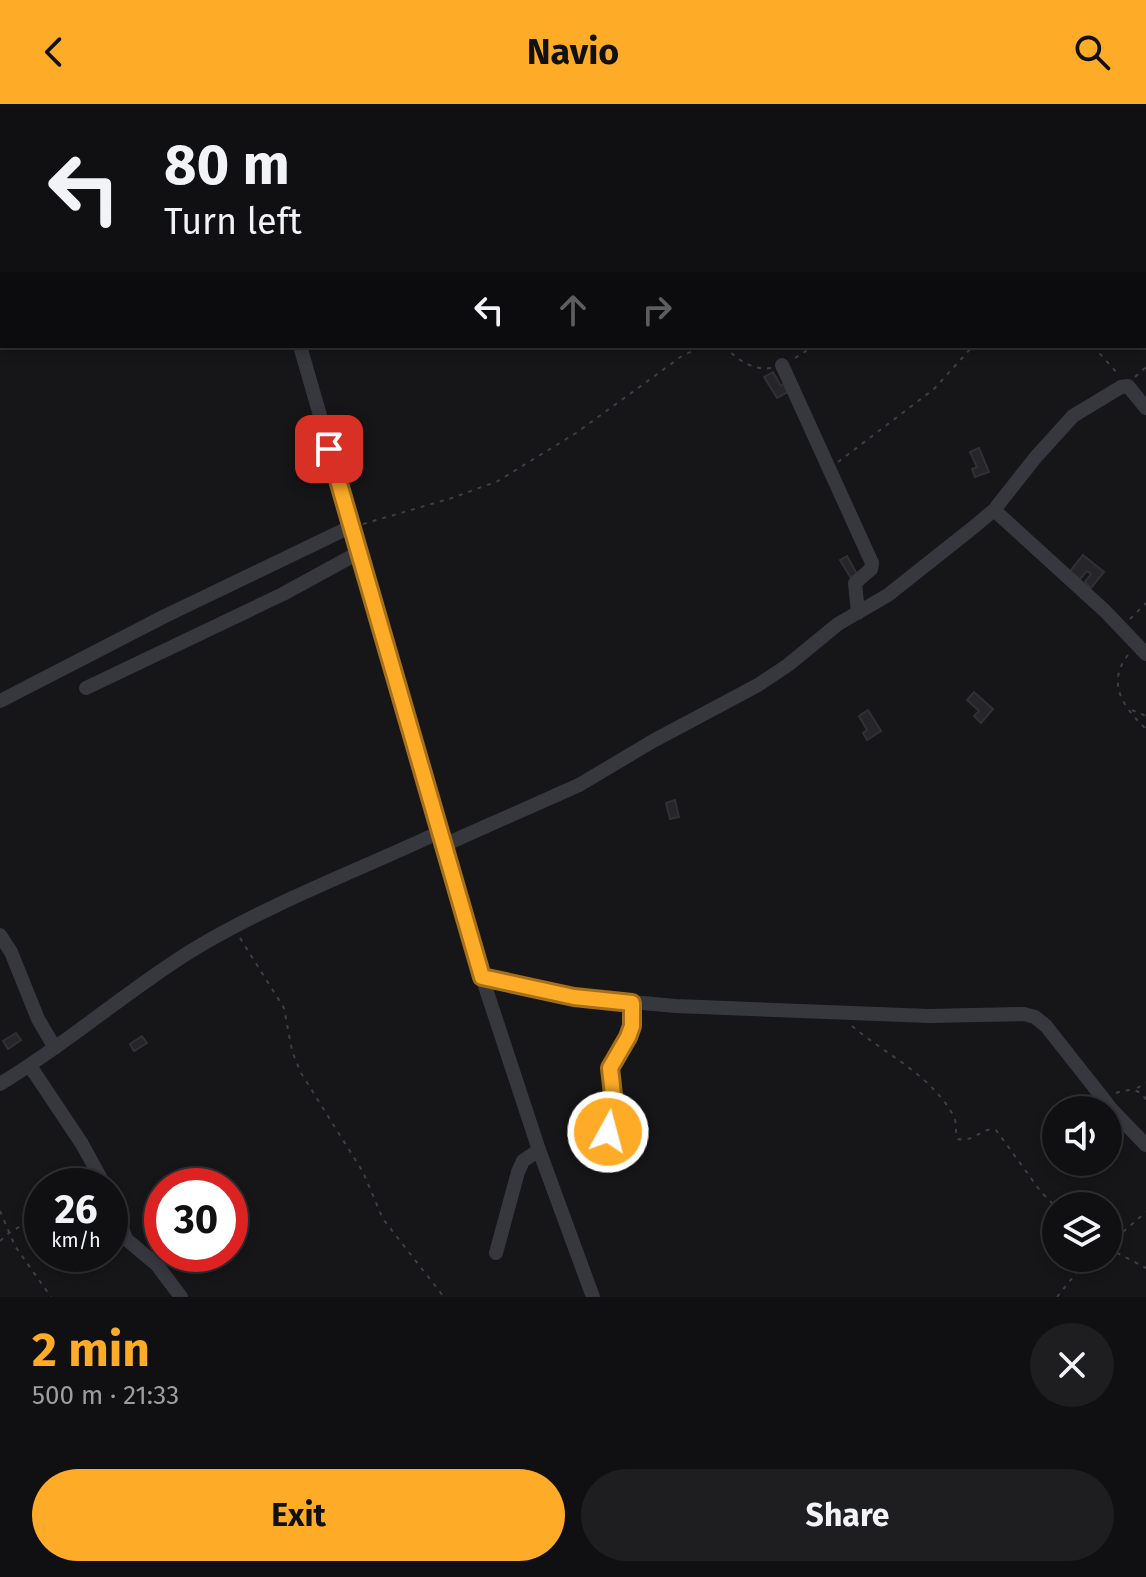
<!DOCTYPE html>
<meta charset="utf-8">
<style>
:root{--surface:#101012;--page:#1e1e20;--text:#f1f3f6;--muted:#9c9d9f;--line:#303032;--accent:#feac28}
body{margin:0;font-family:"Fira Sans",sans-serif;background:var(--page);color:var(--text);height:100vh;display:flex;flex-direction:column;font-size:30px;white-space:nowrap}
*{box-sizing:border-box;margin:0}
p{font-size:26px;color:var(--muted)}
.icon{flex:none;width:44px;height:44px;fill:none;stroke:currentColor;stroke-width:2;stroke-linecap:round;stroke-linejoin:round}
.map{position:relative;height:1193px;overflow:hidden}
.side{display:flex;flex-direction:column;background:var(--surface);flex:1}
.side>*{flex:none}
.banner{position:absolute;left:0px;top:0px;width:1146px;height:244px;box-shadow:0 4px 12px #0003,0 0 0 2px var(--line);background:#101012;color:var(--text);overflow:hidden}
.controls{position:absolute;left:1042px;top:992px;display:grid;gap:16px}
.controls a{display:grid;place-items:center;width:80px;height:80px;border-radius:50%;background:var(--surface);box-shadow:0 4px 12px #0003,0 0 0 2px var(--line);font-size:40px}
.speed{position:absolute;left:24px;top:1064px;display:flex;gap:16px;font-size:40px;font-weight:700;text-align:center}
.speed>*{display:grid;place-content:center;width:104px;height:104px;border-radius:50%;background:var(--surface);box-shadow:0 4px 12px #0003,0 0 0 2px var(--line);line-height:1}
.speed small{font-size:20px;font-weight:400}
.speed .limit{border:12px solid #d22;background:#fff;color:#111}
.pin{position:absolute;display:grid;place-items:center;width:68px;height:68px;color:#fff;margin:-34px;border-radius:16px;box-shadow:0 4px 12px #0006}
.me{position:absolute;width:88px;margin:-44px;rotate:7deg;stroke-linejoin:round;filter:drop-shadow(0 0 6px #0008)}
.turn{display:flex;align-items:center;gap:28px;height:168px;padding:0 32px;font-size:36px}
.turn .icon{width:104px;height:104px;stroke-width:2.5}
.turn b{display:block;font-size:56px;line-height:68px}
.lanes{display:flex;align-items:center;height:76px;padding:0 32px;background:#0003;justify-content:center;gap:40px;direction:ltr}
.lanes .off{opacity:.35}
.round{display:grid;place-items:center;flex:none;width:84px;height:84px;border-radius:42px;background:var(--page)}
.headline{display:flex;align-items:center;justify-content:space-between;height:136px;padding:0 32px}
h1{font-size:48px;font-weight:700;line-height:60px;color:var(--accent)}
.cta{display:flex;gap:16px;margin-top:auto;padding:16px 32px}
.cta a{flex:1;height:92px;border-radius:48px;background:var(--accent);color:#111;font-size:32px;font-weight:700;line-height:92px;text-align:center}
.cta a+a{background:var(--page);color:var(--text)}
header{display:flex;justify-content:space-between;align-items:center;height:104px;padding:0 32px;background:var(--accent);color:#111;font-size:36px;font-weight:700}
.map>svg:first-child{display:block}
</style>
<header><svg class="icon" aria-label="back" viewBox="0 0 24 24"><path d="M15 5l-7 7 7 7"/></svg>Navio<svg class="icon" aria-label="search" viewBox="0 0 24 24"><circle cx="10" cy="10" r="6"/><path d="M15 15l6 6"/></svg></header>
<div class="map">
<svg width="1146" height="1193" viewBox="0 0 1146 1193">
<rect width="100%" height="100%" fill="#161618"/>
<!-- building -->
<path fill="#26262a" stroke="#303035" stroke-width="2" d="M773 268 781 282 785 279 790 287 777 294 764 273Z
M979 344 989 368 975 373 972 365 977 363 970 348Z
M1083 451 1104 468 1091 484 1085 478 1091 470 1087 467 1080 475 1070 467Z
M847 452 857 470 851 474 840 456Z
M974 588 993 605 981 619 974 612 979 607 967 596Z
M868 606 881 627 867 636 863 629 867 626 859 612Z
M675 696 679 713 670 715 666 699Z
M16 929 21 936 8 945 3 937Z
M142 932 147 939 134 947 130 940Z"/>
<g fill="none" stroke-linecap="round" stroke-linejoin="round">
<!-- path -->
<path stroke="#3d3f45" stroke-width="2" stroke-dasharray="4 6" stroke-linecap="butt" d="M941 2 943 0
M724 242C737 255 752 267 771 264
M1093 242 1119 271
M795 254 814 242
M1135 273 1146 263
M838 358 934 285 973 242
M363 420 452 394 498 377 576 329 682 252 703 242
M1130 515 1146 499
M1128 551C1106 579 1123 603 1146 625
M1132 606 1146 612
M240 834 284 904 292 947 301 969 363 1068 383 1115 444 1193
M852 922C885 950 931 971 953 1011 958 1019 954 1027 958 1035 974 1039 983 1022 996 1026L1041 1088 1056 1103
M1137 984 1146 979
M1116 989C1128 985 1139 983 1146 996
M0 1107 15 1142 51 1193
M0 1137 9 1129 42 1109
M1108 1141 1146 1108
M1108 1144 1146 1164
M1057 1193 1081 1163 1093 1154"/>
<!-- minor -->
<path stroke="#37383e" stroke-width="14" d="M76 0 77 2
M220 0 221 2
M0 1 9 0
M50 2 52 0
M482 2 484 0
M0 39 2 37
M300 242 482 873 539 1046 593 1193
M782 261 872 459 871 465 855 479 858 509
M994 406 1105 507 1146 550
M86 584 283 490 358 449
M0 597 165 512 350 423
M444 741 579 681 653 637 758 581 788 561 838 520 888 491 975 422 994 406 1035 354 1073 312 1121 283 1128 282 1146 304
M0 831 11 848 38 915 55 944
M482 873 574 893 676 902 929 912 1024 910 1035 913 1046 922 1113 1007 1146 1041
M30 962 82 1040 105 1082
M0 980C67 940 125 888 191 847 270 799 357 767 440 728
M608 1028 614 1000 610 964 632 922V899
M110 1091 126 1135 157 1161 181 1193
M496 1149 518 1068 523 1057 539 1046"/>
</g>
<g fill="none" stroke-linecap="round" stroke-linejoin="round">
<!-- route casing -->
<g stroke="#a5701a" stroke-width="20">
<path id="route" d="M329 345 482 873 574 893 632 899V922L628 933 610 964 614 1000 608 1028"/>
</g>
<!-- route -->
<use href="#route" stroke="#feac28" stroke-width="14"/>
</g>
</svg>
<div class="controls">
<a><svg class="icon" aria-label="sound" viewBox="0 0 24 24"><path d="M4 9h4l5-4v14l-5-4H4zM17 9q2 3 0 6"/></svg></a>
<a><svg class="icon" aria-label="layers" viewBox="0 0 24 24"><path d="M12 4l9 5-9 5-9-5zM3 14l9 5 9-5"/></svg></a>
</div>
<div class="speed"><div>26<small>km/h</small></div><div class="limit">30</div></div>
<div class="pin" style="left:329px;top:345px;background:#d93025"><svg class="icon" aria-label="arrive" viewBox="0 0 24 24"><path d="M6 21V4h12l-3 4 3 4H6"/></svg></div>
<svg class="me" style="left:608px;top:1028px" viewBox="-20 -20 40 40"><circle r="17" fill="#feac28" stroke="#fff" stroke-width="3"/><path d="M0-11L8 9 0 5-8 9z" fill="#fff"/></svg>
<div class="banner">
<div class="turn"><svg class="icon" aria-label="left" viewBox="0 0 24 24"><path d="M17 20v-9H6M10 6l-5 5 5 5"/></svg><div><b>80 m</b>Turn left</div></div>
<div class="lanes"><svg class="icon" aria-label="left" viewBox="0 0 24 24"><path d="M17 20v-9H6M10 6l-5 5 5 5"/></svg><svg class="icon off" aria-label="ahead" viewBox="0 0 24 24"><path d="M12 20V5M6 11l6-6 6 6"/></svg><svg class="icon off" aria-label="right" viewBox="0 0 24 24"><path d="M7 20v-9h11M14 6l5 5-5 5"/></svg></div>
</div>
</div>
<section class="side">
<div class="headline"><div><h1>2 min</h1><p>500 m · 21:33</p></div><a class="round"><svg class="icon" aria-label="close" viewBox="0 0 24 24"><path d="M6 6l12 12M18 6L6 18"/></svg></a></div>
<div class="cta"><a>Exit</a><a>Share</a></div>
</section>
